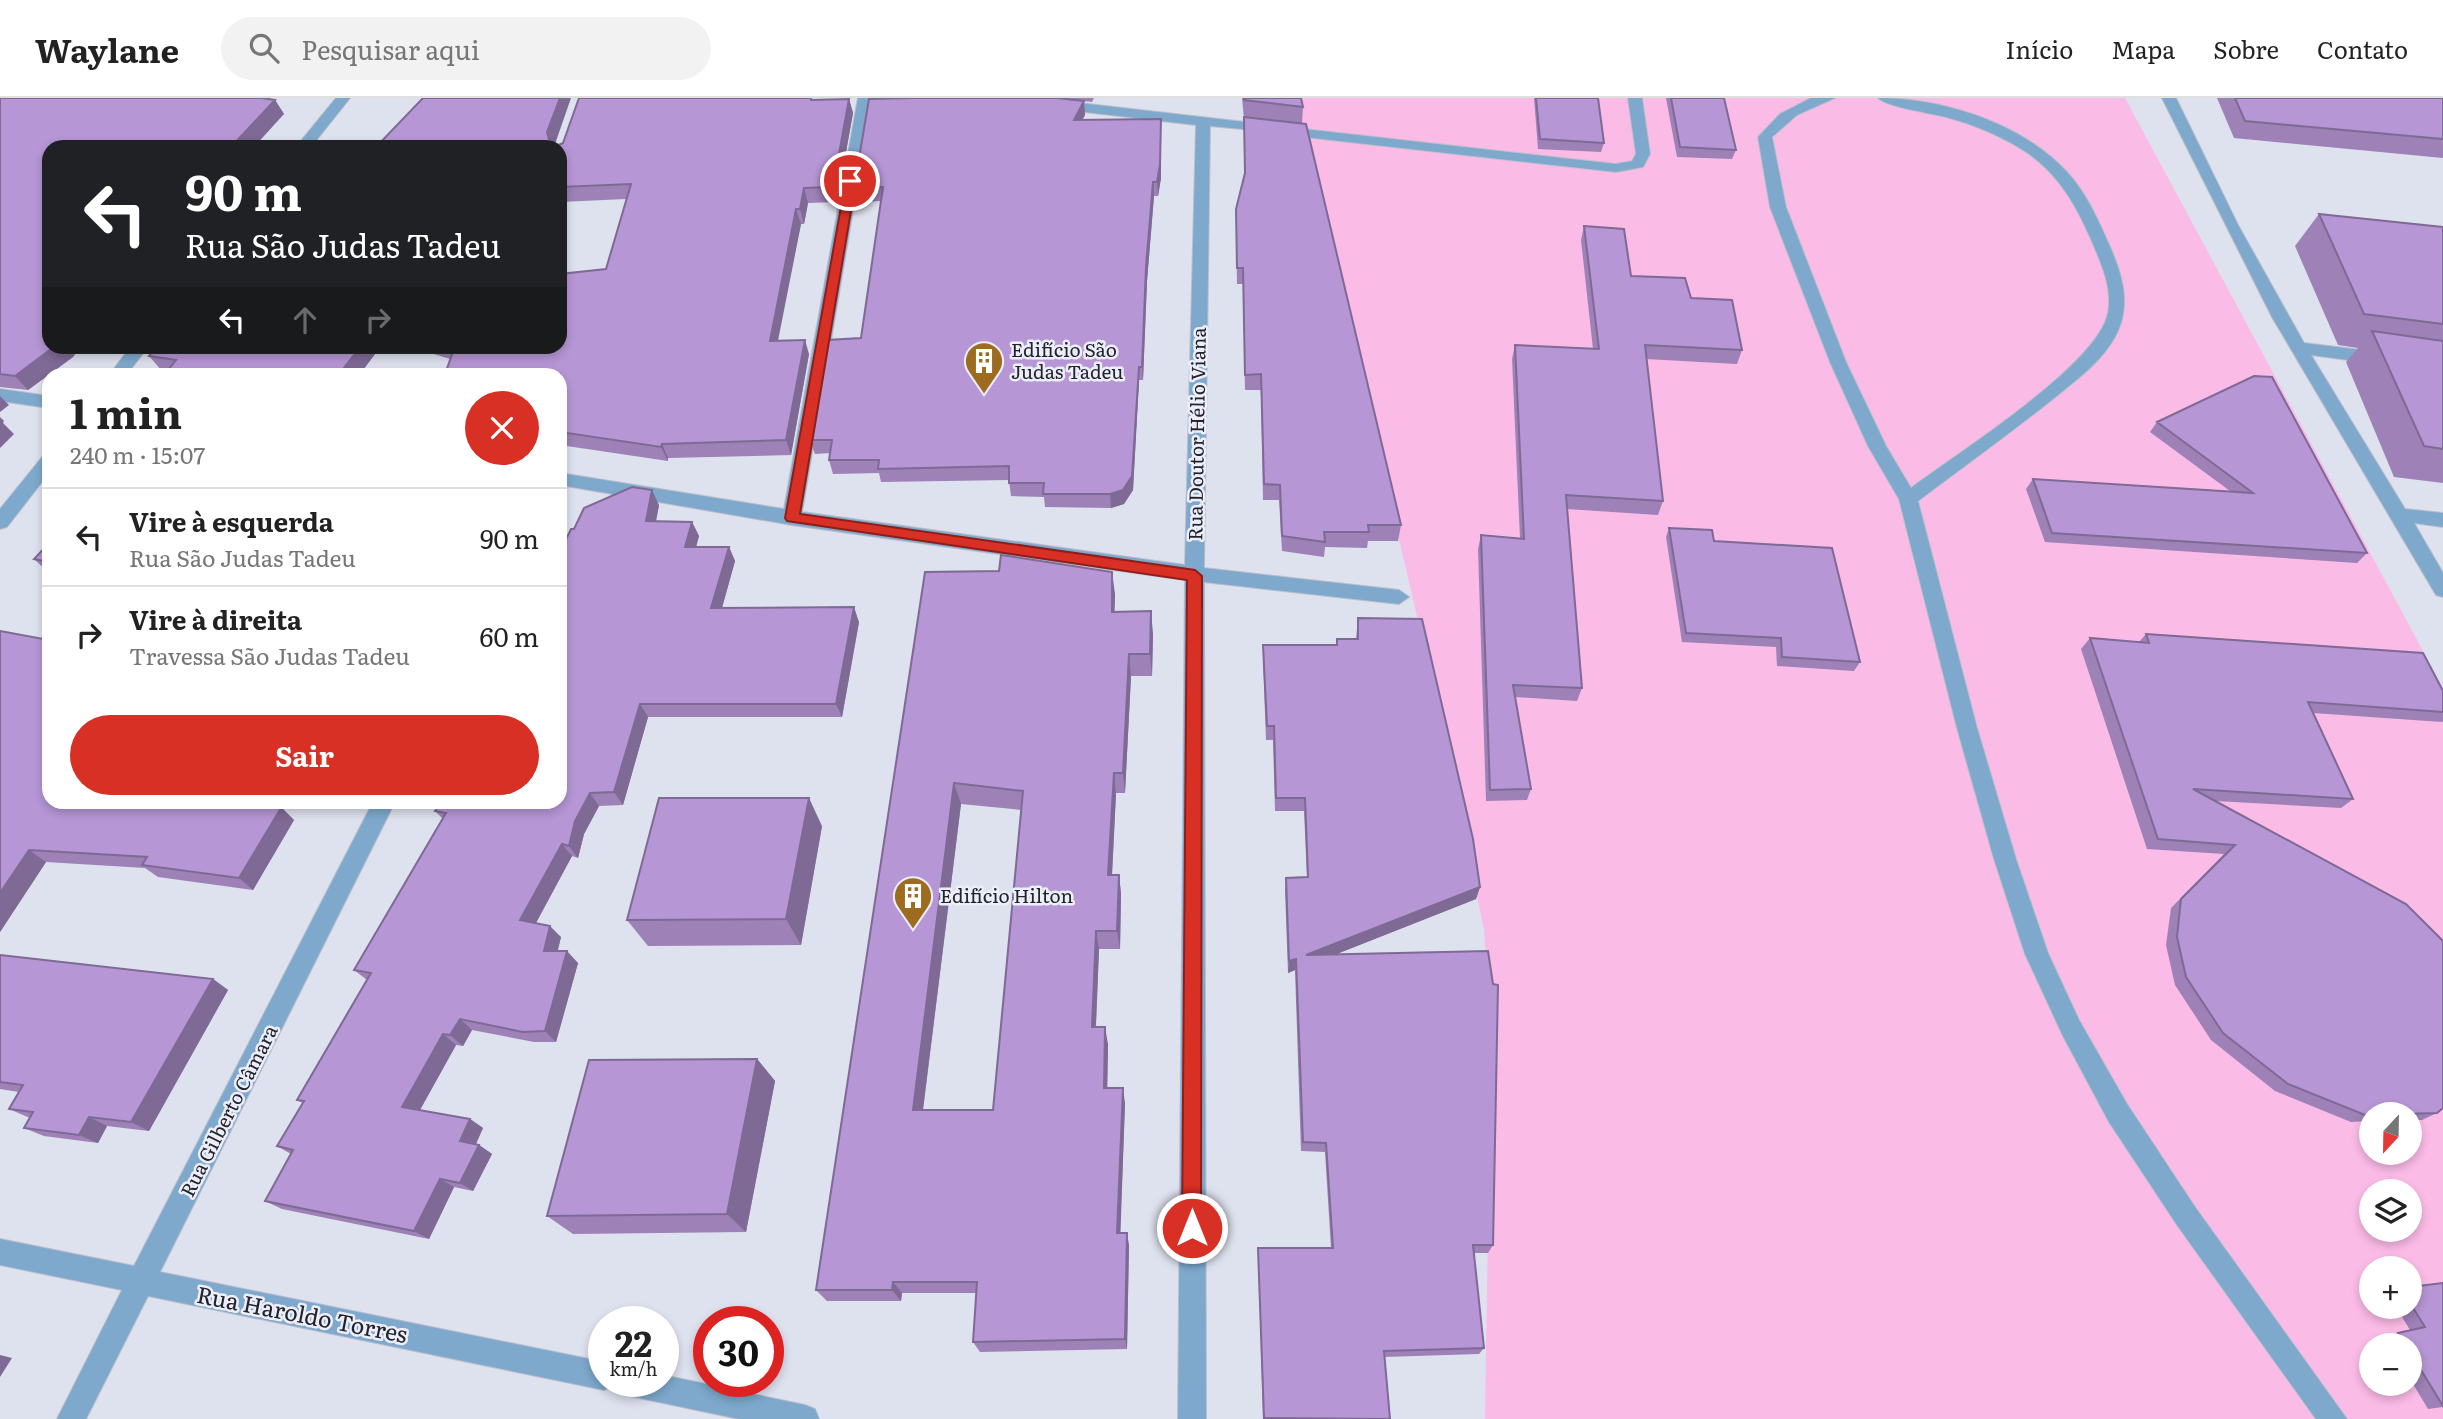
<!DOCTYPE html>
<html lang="pt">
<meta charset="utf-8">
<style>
:root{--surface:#fff;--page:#f2f2f2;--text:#222;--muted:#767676;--line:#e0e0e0;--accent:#d93025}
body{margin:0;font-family:Literata,serif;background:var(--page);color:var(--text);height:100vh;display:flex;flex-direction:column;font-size:26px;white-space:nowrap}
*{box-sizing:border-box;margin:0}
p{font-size:23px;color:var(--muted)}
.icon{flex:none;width:38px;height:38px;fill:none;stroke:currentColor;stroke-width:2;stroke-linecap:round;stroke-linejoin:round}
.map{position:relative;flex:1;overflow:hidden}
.details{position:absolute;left:42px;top:270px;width:525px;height:441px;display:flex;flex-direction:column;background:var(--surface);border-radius:21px;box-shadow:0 4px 10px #0003}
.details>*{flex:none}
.top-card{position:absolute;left:42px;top:42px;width:525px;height:214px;border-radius:21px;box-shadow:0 4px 10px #0003;background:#202124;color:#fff;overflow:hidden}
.needle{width:46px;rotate:202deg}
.tools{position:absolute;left:2359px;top:1004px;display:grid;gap:14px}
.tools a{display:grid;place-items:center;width:63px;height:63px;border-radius:50%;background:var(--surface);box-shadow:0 4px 10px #0003;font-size:35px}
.speed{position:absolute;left:588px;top:1208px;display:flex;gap:14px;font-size:35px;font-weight:700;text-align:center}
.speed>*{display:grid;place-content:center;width:91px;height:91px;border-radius:50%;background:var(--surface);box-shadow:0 4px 10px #0003;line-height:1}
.speed small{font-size:18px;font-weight:400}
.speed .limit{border:10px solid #d22;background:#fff;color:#111}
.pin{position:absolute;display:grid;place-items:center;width:60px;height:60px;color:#fff;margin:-30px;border:4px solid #fff;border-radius:50%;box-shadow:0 2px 7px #0007}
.me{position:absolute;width:77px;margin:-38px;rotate:0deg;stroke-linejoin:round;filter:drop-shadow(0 0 5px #0008)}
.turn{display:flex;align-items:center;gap:24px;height:147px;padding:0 28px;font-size:32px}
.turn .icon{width:91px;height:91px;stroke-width:2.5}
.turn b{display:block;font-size:49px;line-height:60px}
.lanes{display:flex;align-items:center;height:66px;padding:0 28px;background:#0003;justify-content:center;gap:35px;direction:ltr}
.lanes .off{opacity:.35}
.round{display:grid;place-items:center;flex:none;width:74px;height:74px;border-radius:37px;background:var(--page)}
.summary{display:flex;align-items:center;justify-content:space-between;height:119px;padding:0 28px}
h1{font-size:42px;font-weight:700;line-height:52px}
.button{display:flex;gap:14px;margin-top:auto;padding:14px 28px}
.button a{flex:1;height:80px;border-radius:42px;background:var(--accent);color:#fff;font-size:28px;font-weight:700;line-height:80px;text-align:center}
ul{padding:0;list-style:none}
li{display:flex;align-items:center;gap:21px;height:98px;padding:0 28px;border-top:2px solid var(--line)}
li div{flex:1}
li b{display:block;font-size:26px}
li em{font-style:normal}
header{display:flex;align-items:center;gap:42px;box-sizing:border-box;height:98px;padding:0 35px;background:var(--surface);border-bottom:2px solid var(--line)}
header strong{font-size:33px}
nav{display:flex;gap:38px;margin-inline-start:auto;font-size:24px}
.search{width:490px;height:63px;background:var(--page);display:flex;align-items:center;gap:18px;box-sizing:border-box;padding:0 24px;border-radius:38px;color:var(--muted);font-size:26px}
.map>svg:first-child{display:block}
</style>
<header>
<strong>Waylane</strong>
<div class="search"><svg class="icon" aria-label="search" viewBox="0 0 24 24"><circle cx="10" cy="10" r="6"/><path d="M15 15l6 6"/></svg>Pesquisar aqui</div>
<nav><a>Início</a><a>Mapa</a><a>Sobre</a><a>Contato</a></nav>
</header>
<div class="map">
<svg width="2443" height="1321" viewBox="0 0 2443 1321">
<rect width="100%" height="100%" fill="#dee1ee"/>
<!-- green -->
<path fill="#fbbbe7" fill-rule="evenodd" d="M1295 0H2125L2443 590V1321H1485L1491 937 1484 831 1414 505ZM2371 1017H2410V1055H2371ZM2371 1094H2410V1132H2371ZM2371 1171H2410V1209H2371ZM2371 1248H2410V1286H2371Z"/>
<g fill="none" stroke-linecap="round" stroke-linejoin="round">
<!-- service casing -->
<g stroke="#bcbfcb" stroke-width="2">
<path id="service" d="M1628 0H1642L1650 56 1643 69 1616 74 1304 39 1297 35 1304 31 1616 66 1632 63 1636 56Z
M1811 0H1835L1797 17 1772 39 1786 109 1846 264 1886 348 1911 390C1956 356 2098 267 2108 215 2113 188 2100 163 2090 139 2073 100 2052 67 2013 46 1993 35 1972 26 1949 20 1933 15 1889 10 1878 0 1943 0 2021 25 2066 73 2087 95 2099 124 2111 151 2123 179 2131 208 2116 237 2102 264 2076 282 2053 301 2009 336 1963 369 1918 403L1977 630 2016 761 2048 855 2079 922 2127 1006 2195 1109 2347 1321H2316L2177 1127 2109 1024 2063 938 2025 856 1994 761 1957 630 1899 401 1868 348 1830 264 1770 109 1758 39 1780 16Z
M2162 0H2176L2238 127 2304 245 2378 254 2386 260 2378 266 2311 257 2405 411 2443 415V429L2414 425 2443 475V499L2436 497 2272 219Z"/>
</g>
<!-- minor casing -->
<g stroke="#bcbfcb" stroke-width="2">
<path id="minor" d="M336 0H350L311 49H296Z
M858 0H872L802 414 1185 467 1196 27 999 4 992 0H1036L1271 27 1278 31 1276 34 1210 28 1204 470 1399 492 1409 499 1399 506 1204 484 1206 1321H1178L1185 482 792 427 560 387V375L784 411Z
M131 248H149L127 276H110Z
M0 291 49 298V310L0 303Z
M49 356V375L7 429 0 431V411L43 358Z
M373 704H395L160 1174 604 1264V1283H663V1277L805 1307 815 1311 819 1321H739L625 1297 615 1293 613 1288 604 1292 148 1198 86 1321H57L122 1192 0 1167V1141L134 1168Z"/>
</g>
<!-- service -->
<use href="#service" fill="#7ea9cd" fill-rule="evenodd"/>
<!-- minor -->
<use href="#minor" fill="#7ea9cd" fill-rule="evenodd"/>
</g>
<!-- wall -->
<path fill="#9d81b7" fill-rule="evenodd" d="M0 0 273 1 275 2 284 16 49 49 73 259 28 292 0 289Z
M579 0 849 1 853 15 837 104 808 105 804 126H801L777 243 809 256 791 357 668 360V363L560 347V276L450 261 421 252 388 248H560L606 171 626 101 560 104V49L563 45Z
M1059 0H1094L1092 4Z
M1242 0H1301L1303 9 1302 25 1401 427 1398 443H1368L1367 450 1325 449 1324 459 1282 453 1279 402H1263L1261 292H1245L1243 186H1237L1236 127 1245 77 1244 21Z
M1534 0H1598L1604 45 1601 54 1538 51Z
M1666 0H1724L1736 52 1732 61 1677 59Z
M2217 0H2443V60L2234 40Z
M1084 3 1085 17 1082 22 1161 21V80L1158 98H1154L1147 183 1143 282H1139L1133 392 1124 406 1111 410 1045 409 1044 399 1011 398 1009 382 881 384 879 375 833 376 829 362 830 355 815 356 810 342 861 240 881 103 857 104 854 90Z
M2319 116 2443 129V385L2394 379 2346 264 2358 250 2338 247 2295 148Z
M1584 128 1631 178 1691 200 1742 252 1737 266 1646 261 1663 403 1658 417 1567 411 1582 590 1577 603 1515 599 1531 691 1527 702 1486 703 1478 451 1481 437 1520 440 1512 261 1515 247 1593 251 1581 142Z
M381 248 360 276H165L168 273 161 272 149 258Z
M2157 324 2367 455 2357 465 2045 444 2026 391 2033 381 2230 393 2150 334Z
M659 407 656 423 692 424 699 438 696 449H729L735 463 722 510 859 524 842 619H648L623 707 599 708 584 736 578 760 572 758 536 825 561 839 557 853 578 865 556 944H534L472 932 463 948 456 947 420 1012 470 1021 483 1030 476 1046 479 1047 492 1056 473 1093 454 1089 429 1141 282 1111 265 1103 291 1056 277 1048 303 1005 297 1002 367 882 354 872 443 721 435 713 560 704 574 431Z
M1669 430 1714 443 1860 564 1854 573 1777 568 1776 549 1682 544 1666 439Z
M49 445V475L34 461Z
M925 474 1115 496 1114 514 1153 536 1152 578H1131L1125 695H1116L1112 777H1119L1121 796 1120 851H1099L1096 929 1108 946 1107 990 1125 1005 1120 1135 1129 1147 1127 1251 980 1254 973 1244 977 1195H902L901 1203H827L816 1192ZM961 706 1022 712 993 1012H923Z
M1358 520 1480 789 1476 801 1336 856 1493 1147 1488 1155H1474L1484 1250 1479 1256 1384 1259 1390 1321H1263L1258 1150H1331L1325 1054 1301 1053 1295 872 1288 875 1285 792 1286 780 1307 779 1304 713H1275L1273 642H1266L1263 561V547H1336L1337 541H1356Z
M0 533 49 704 283 711 294 722 253 792 158 779 145 770 46 764 0 834Z
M2146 536 2443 593V623L2442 624 2313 615 2353 701 2341 710 2215 703 2437 1015 2422 1022H2410V1017H2371V1023L2351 1024 2275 993 2211 942 2175 887 2166 847 2171 810 2224 756 2147 751 2081 551 2090 540 2139 544Z
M822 728 801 847 648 848 627 822Z
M0 857 213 881 228 892 149 1033 107 1028 98 1045 44 1038 24 1030 30 1020 9 1011 19 994 0 991Z
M757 961 775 983 746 1134 573 1136 547 1118Z
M2443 1185V1309L2428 1311 2410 1281V1248H2390L2384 1238 2410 1232 2396 1209H2410V1189Z"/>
<!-- shaded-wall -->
<path fill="#7f6995" d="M560 0H571L554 49H551L547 34Z
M849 1 853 15 837 104 833 89Z
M275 2 284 16 254 49H231Z
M1084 3 1085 17 1075 36 1074 22Z
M1161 21V80L1158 98 1157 84Z
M1153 84 1154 98 1147 183 1143 282 1142 269 1146 169Z
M804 90 808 105 804 126 800 111Z
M796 111 801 126 775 258 770 243Z
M805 242 809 256 791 357 786 342Z
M55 248H82L73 259 28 292 15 278Z
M361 248H381L360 276H339Z
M1139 269V282L1133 392 1124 406 1111 410 1110 396Z
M0 298 9 307 0 314Z
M0 319 4 323 3 325 14 336 0 350Z
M662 346 668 360V363L661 349Z
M652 392 659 407 653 438 646 423Z
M692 424 699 438 692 463 685 449Z
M729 449 735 463 718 524 711 510Z
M1112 474 1115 496 1114 536 1112 514Z
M854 509 859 524 842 619 836 606Z
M1151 513 1153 536 1152 578 1150 556Z
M1129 556 1131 578 1125 695 1123 675Z
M640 606 648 619 623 707 614 694Z
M1114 675 1116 695 1111 796 1108 777Z
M954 685 961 706 921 1027 913 1012Z
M590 695 599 708 584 736 578 760 569 748 575 723Z
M809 700 822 728 801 847 786 821Z
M267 704H287L283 711 294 722 253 792 239 780 264 708Z
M562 746 572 758 531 834 520 822Z
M29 752 46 764 0 834V795Z
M1119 777 1121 796 1120 851 1117 833Z
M1480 789 1476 801 1304 869 1306 857Z
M550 828 561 839 555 865 544 853Z
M1096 833 1099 851 1095 946 1092 929Z
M567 853 578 865 556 944 545 933Z
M1296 861 1295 872 1288 875 1289 863Z
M213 881 228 892 149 1033 131 1024Z
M460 921 472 932 463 948 450 937Z
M1105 929 1108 946 1107 1006 1104 990Z
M443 936 456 947 416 1019 402 1009Z
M757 961 775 983 746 1134 727 1116Z
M1123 990 1125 1005 1120 1147 1117 1135Z
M89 1019 107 1028 98 1045 79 1037Z
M470 1021 483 1030 473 1052 460 1043Z
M479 1047 492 1056 473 1093 460 1085Z
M440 1081 454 1089 429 1141 414 1133Z
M1127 1135 1129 1147 1127 1251 1125 1241Z
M893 1184 902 1195 901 1203 892 1192Z
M0 1257 12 1260 0 1279Z"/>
<!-- building -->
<path fill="#b696d5" stroke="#7f6995" stroke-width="2" fill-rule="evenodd" d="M0 0H262L275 2 231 49H49V248H55L15 278 0 276Z
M423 0H560L547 34 551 49H355L361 46 377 48Z
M579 0H811V2L849 1 833 89 804 90 800 111H796L770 243 805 242 786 342 662 346 661 349 560 334V276H445L454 251 447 248H560V176L606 171 631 86 560 89V49H554L563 45Z
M912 0H1058L1084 3 1074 22 1161 21 1160 66 1157 84H1153L1146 169 1142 269H1139L1132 378 1123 392 1110 396H1043L1044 385H1009V368L878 371 879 362H829L832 342H810L827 242 861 240 883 89 854 90 869 1Z
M1244 0H1301L1303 9 1244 2Z
M1536 0H1598L1604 45 1540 41Z
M1671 0H1724L1736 52 1680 49Z
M2235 0H2443V41L2245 23Z
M1244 19 1306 26 1401 427H1368L1369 434H1324L1325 444 1282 438 1280 387 1264 386 1261 276 1245 277 1243 170H1237L1236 111 1245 75Z
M2319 116 2443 129V226L2364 216Z
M1584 128 1624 131 1631 178 1685 180 1691 200 1732 202 1742 252 1645 247 1663 403 1566 397 1582 590 1513 587 1531 691 1490 692 1481 437 1524 441 1515 247 1599 251Z
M2372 233 2443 243V351L2424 348Z
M156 248H361L339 276H165L176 262 149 258Z
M2254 278 2272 279 2367 455 2052 435 2033 381 2253 395 2157 324Z
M632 389 652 392 646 423 692 424 685 449H729L711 510 854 509 836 606H640L614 694 590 695 575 723 569 748 562 746 520 822 550 828 544 853H567L545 933 523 934 460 921 450 937 443 936 402 1009 470 1021 460 1043 479 1047 460 1085 440 1081 414 1133 265 1103 293 1052 277 1048 304 1003 297 1002 371 875 354 872 446 715 435 713 441 704H560V454L571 431H574L584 410Z
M1669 430 1712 432 1714 443 1832 450 1860 564 1782 559 1781 540 1686 535Z
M49 445V464L34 461Z
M1001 457 1112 474V514L1151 513 1150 556H1129L1123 675H1114L1108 777H1119L1117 833H1096L1092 929H1105L1104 990H1123L1117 1135H1127L1125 1241 973 1244 977 1184H893L892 1192H816L925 474 999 473ZM954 685 1023 693 993 1012H913Z
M1358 520 1422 521 1473 741 1480 789 1306 857 1488 853 1493 886 1498 887 1493 1147H1473L1484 1250 1384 1253 1390 1321 1264 1320 1258 1150H1333L1326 1045 1303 1044 1296 861 1289 863 1286 780 1308 779 1305 700H1276L1274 628H1267L1263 547H1337V541H1358Z
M0 533 49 542V671L45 677H49V704H267L264 708 281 710 239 780 142 767 147 759 29 752 0 795Z
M2146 536 2423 555 2443 593V614L2308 604 2353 701 2193 691 2406 806 2443 843V1010L2437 1015 2365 1017 2288 986 2223 935 2186 879 2177 839 2181 801 2235 747 2158 741 2090 540 2149 545Z
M659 700H809L786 821 627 822Z
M0 857 213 881 131 1024 89 1019 79 1037 24 1030 33 1014 9 1011 23 987 0 984Z
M757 961 727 1116 547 1118 589 962Z
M2443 1185V1308L2410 1254V1248H2406L2398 1235 2425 1229 2410 1205V1189Z"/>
<!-- route -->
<path fill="#d93025" stroke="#8d1f18" stroke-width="2" d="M846 81 856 83 800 416 1195 472 1202 478 1201 1130 1199 1137 1192 1140 1185 1137 1182 1130 1187 482 787 423 785 420Z"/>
<!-- icons -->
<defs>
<g id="building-pin" transform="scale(2.0125)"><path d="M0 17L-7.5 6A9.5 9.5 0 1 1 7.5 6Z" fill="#9d6c20" stroke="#eceefb"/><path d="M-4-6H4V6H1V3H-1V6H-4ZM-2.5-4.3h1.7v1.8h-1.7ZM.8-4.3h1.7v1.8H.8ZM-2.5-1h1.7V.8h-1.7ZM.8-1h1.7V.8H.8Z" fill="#fff"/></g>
</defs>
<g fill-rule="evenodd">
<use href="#building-pin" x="984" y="263"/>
<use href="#building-pin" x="913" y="798"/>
</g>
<g text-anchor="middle" stroke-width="5" stroke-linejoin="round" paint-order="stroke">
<!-- poi labels -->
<g font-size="19" fill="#232429" stroke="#eceefb" text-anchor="start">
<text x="1011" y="259">Edifício São<tspan x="1011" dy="22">Judas Tadeu</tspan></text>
<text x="940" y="805">Edifício Hilton</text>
</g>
<!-- street labels -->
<g font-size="19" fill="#232429" stroke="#eceefb">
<text transform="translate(1197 336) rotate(-89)" y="7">Rua Doutor Hélio Viana</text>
<text transform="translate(229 1013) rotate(-63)" y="7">Rua Gilberto Câmara</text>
</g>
<!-- near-street labels -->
<g font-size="23" fill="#232429" stroke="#eceefb">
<text transform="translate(302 1217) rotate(11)" y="8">Rua Haroldo Torres</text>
</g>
</g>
</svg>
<div class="tools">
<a><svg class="needle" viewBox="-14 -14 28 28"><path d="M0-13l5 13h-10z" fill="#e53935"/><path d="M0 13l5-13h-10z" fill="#767676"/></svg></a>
<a><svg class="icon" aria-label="layers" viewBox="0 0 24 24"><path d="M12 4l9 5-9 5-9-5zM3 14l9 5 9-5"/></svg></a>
<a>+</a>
<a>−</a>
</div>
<div class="speed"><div>22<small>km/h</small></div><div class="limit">30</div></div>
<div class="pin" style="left:850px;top:83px;background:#d93025"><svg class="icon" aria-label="arrive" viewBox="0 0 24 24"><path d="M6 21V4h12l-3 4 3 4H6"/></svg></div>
<svg class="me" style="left:1192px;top:1130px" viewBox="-20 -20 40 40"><circle r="17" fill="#d93025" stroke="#fff" stroke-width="3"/><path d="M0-11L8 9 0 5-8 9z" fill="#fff"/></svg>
<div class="top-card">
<div class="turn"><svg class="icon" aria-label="left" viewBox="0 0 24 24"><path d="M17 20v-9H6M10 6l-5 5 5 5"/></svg><div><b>90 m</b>Rua São Judas Tadeu</div></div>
<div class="lanes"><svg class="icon" aria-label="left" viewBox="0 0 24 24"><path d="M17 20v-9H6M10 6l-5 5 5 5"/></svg><svg class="icon off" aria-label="ahead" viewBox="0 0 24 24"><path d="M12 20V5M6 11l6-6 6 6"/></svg><svg class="icon off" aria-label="right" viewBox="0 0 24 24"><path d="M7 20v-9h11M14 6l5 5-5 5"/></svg></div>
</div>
<section class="details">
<div class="summary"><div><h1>1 min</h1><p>240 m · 15:07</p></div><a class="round" style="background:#d93025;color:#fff"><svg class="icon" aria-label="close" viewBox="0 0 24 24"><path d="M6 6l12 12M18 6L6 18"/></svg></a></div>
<ul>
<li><svg class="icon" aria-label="left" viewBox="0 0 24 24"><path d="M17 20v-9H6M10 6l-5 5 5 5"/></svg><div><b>Vire à esquerda</b><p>Rua São Judas Tadeu</p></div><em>90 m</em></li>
<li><svg class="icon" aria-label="right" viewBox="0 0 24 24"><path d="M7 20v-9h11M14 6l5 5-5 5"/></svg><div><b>Vire à direita</b><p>Travessa São Judas Tadeu</p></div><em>60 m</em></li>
</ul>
<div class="button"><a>Sair</a></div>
</section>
</div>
